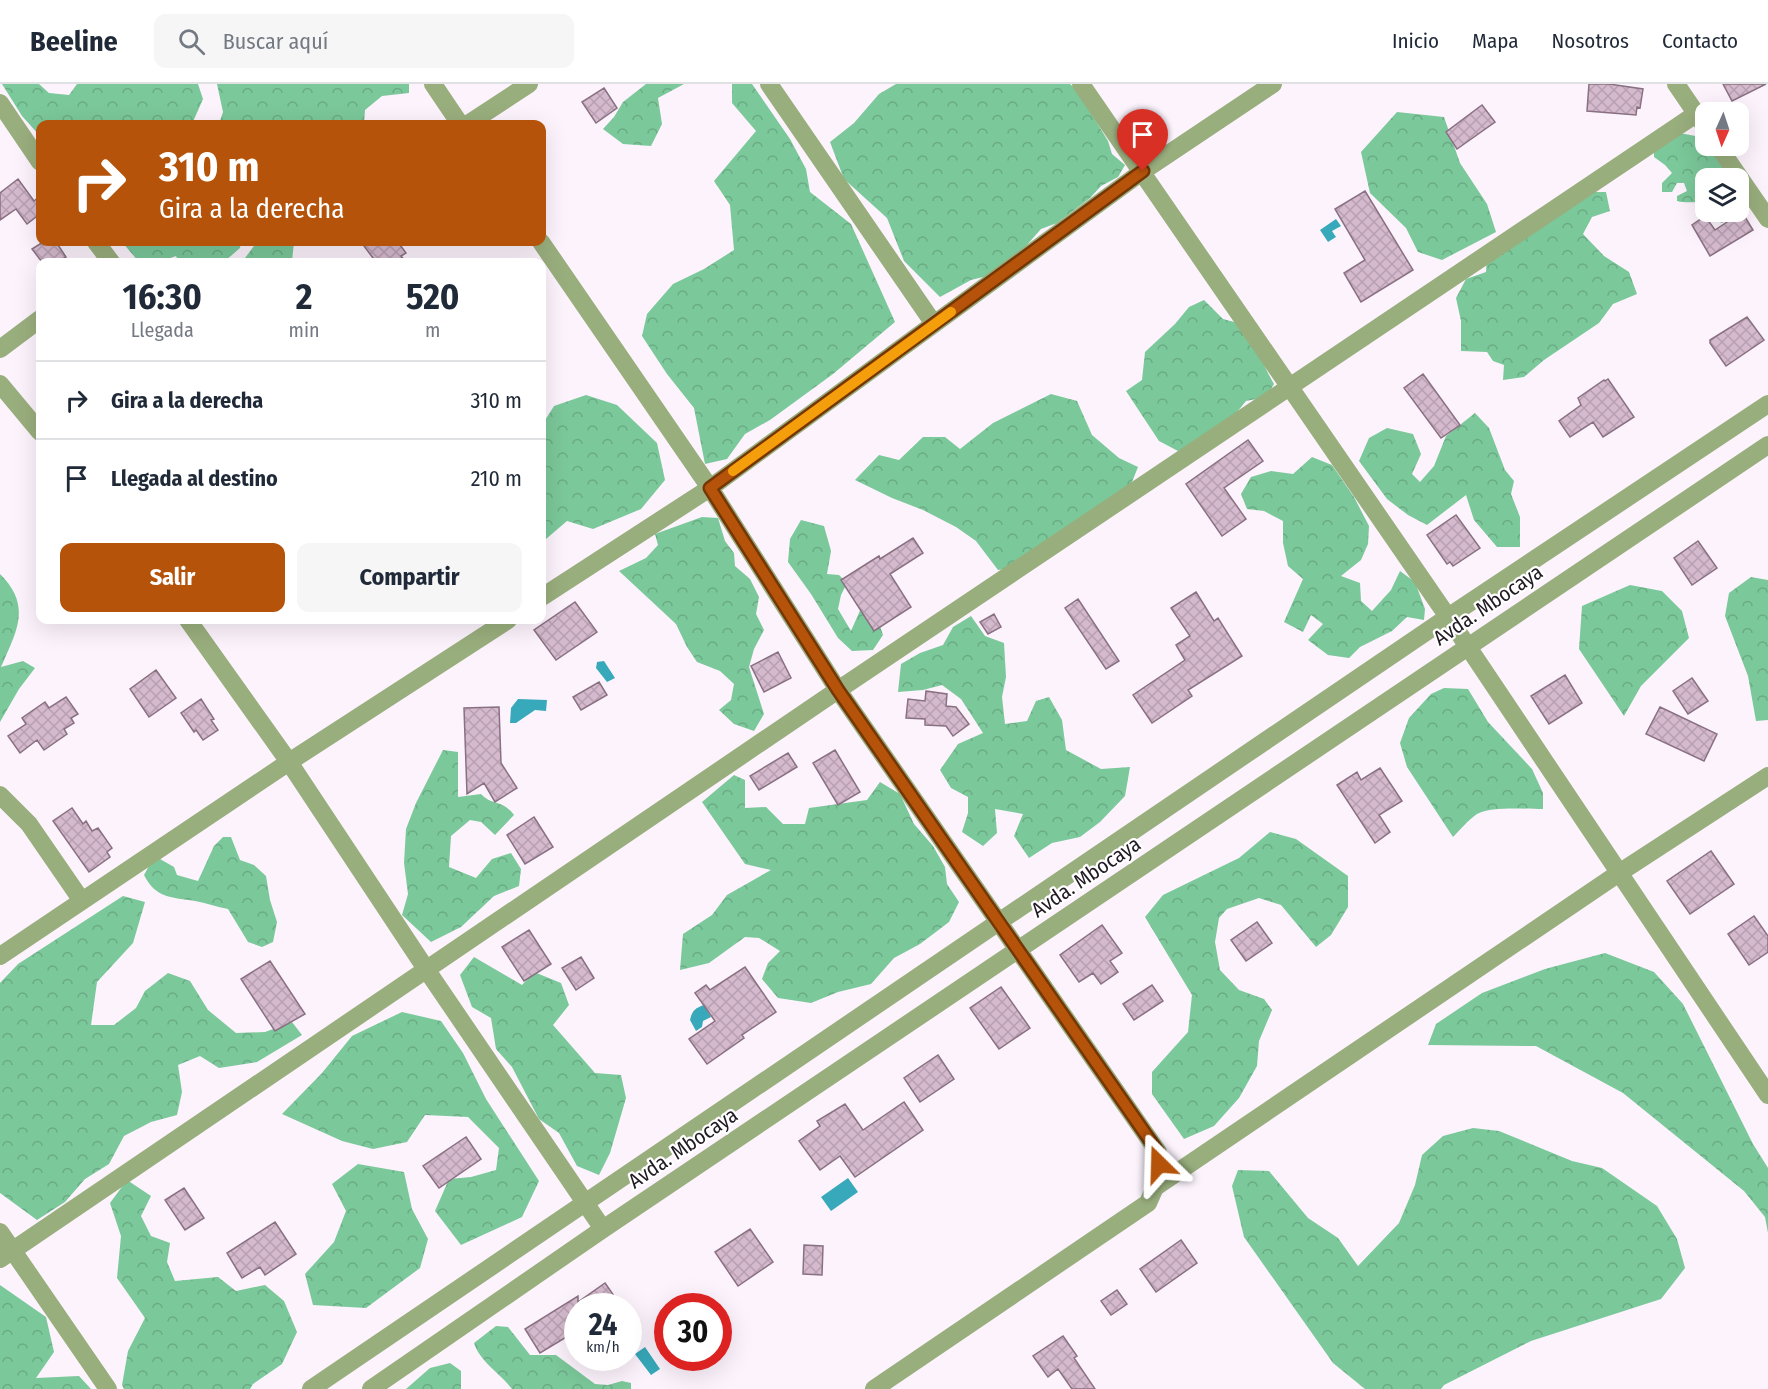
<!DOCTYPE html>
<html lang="es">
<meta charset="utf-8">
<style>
:root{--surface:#fff;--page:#f6f6f7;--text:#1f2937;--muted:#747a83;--line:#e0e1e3;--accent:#b45309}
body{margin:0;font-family:"Fira Sans Condensed",sans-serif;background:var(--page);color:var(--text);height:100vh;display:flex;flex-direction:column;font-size:22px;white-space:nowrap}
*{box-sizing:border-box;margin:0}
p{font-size:20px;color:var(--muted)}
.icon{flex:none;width:33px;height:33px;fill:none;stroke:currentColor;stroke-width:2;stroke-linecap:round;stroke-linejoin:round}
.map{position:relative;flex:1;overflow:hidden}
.details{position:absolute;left:36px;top:174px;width:510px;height:366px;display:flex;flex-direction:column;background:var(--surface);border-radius:12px;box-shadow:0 6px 24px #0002}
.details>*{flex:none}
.guide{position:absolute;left:36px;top:36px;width:510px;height:126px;border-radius:12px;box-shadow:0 6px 24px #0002;background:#b45309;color:#fff;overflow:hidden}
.needle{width:39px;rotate:183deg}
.buttons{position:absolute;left:1695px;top:18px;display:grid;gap:12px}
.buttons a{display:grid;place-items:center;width:54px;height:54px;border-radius:12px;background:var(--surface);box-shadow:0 6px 24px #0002;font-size:30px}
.speed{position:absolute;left:564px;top:1209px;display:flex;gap:12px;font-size:30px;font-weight:700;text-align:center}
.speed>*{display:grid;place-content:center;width:78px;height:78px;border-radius:50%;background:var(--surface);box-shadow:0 6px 24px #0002;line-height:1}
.speed small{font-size:15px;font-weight:400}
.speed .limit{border:9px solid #d22;background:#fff;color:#111}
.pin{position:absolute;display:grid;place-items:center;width:51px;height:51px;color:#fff;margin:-62px -26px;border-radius:50% 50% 50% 0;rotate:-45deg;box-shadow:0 0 6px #0007}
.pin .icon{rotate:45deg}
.me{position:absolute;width:66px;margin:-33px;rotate:338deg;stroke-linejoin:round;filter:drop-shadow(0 0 4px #0008)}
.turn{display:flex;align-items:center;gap:21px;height:126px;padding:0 24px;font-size:27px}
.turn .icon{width:78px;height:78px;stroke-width:2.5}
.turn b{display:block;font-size:42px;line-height:51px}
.eta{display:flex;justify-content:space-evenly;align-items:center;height:102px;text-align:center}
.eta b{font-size:36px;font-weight:700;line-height:42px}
.button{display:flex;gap:12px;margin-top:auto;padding:12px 24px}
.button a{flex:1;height:69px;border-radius:12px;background:var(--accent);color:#fff;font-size:24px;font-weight:700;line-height:69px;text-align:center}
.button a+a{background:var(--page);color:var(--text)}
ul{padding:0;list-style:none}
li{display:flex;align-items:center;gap:18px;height:78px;padding:0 24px;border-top:2px solid var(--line)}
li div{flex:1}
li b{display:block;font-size:22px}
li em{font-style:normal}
header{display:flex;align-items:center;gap:36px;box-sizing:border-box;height:84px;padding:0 30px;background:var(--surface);border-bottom:2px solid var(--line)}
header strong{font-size:28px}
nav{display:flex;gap:33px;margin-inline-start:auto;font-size:21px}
.search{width:420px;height:54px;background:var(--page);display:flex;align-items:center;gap:15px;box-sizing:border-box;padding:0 21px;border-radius:12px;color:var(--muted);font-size:22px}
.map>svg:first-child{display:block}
</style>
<header>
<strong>Beeline</strong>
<div class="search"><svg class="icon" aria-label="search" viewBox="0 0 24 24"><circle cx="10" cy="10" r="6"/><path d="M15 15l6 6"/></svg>Buscar aquí</div>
<nav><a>Inicio</a><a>Mapa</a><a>Nosotros</a><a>Contacto</a></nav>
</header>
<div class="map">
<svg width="1768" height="1305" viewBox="0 0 1768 1305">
<defs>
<pattern id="forest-crowns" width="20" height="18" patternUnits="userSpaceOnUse" patternTransform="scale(1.5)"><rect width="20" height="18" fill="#7bc89a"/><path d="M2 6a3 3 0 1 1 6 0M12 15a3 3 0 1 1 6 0" fill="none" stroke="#6aab84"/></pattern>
<pattern id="building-cross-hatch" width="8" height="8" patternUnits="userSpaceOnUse" patternTransform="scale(1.5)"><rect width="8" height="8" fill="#d5bace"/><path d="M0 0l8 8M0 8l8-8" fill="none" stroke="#b79fb1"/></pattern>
</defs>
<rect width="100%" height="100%" fill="#fcf3fd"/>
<!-- forest -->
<path fill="url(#forest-crowns)" d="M2 0H39L49 9 69 11 77 0H198L203 15 192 40H40V52L22 32Z
M217 0H409V9L382 12 365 26 364 40H219L223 28Z
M646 0H684L658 14 662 40 651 62 623 60 603 45 614 33 623 18Z
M732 0H752L790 55 806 85 810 108 851 140 895 238 833 290 770 336 745 350 727 375 705 380 694 324 667 290 642 252 647 230 673 200 704 185 734 166 730 121 714 97 756 47 732 19Z
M896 0H1070L1078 7 1108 57 1112 70 1125 81 1118 93 1101 102 1090 114 1057 139 1041 145 1026 162 987 192 971 196 940 213 904 177 887 134 844 95 830 58 854 39 879 10Z
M1397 28 1444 33 1460 79 1487 120 1496 148 1442 176 1418 168 1406 144 1370 109 1361 68Z
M1674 48 1701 53 1706 62H1708L1729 94H1706L1705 121C1695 116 1688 120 1677 117V112L1687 107 1684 99H1677L1672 108H1662V99L1672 89 1665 81 1654 73V66Z
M1592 108H1606L1610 127 1592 133 1583 150 1604 172 1629 188 1637 210 1613 220 1599 239 1544 276 1524 293 1503 296 1504 281 1493 277 1487 268 1461 267V237L1456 214 1466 195 1486 188 1487 170Z
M1710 128H1738L1722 139 1713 135Z
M122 158H241L240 164 224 178H179L176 172 159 178H139Z
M257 158H294L292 177 294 178H242Z
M1204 216 1223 235 1249 242C1257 262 1263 282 1274 300L1266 313 1246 317 1219 350 1178 367 1159 357 1126 307 1142 296 1145 268 1175 240 1189 223Z
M1051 310 1077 317 1092 351 1119 374 1138 383 1130 403 1027 482 998 486 976 457 956 443 923 426 892 414 855 396 879 371 899 376 923 353H945L960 365 993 339Z
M586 311 617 321 657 359 665 396 641 425 593 445 567 437 546 455 542 463V341L554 322Z
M1475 329 1489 344 1505 386 1514 397 1511 410 1520 433V463H1497L1474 436 1466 411 1427 441 1408 431 1387 415 1359 377 1369 354 1387 344 1413 350 1421 370 1412 390 1420 398 1434 382 1446 352Z
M1312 373 1332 381 1354 413 1369 442 1368 460 1361 476 1341 492 1360 499 1361 517 1372 527 1391 506 1400 487 1415 498 1425 525 1424 536 1407 533 1392 547 1360 563 1349 574 1328 571 1308 556 1323 540 1311 531 1303 548 1284 538 1303 495 1288 482 1283 459V437L1264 427 1247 425 1241 410 1251 393 1271 387 1293 390Z
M702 433 718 434 725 457 734 469 735 482 750 495 759 513 756 530 764 546 754 565 749 583 764 630 754 647 734 640 719 626 731 616 734 600 720 587 697 578 687 563 676 540 619 487 646 474 658 461 655 450Z
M801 436 824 442 831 467 827 490 839 491 847 499 841 511 838 525 851 547 862 522 878 536 883 551 873 566 852 567 838 554 811 510 788 478 790 455Z
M0 490C32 522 17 546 1 583L23 577 35 584 19 605 0 638Z
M1751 493 1768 496V636L1756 637 1748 592 1725 532 1729 509Z
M1630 501 1662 507 1682 527 1689 554 1641 602 1624 632 1579 565 1582 522Z
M971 532 985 552 1004 559 1006 593 1002 613 1005 640 1027 637 1036 617 1049 613 1062 636 1066 666 1101 685 1130 683 1125 712 1100 738 1080 753 1052 759 1029 774 1014 752 1023 730 995 725 997 749 983 762 962 748 968 729V713L951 704 940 686 958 660 983 649 961 615 942 601 923 606 898 608 901 580 920 569 943 561 953 543Z
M1444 604 1468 605 1488 638 1532 685 1543 709V725C1525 725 1491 722 1477 730 1468 736 1460 746 1453 753L1407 683 1400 659 1409 634 1431 610Z
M443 666 458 668V713L481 710C492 722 502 715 514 731L495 751 481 738 470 736 451 752 449 783 476 794 492 775 511 769 521 785 519 802 494 812 461 843 431 858 402 831 408 810 404 779 406 745 416 719Z
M734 691 745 696V724L766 723 783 740H805L809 724 867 716 880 698 900 710 914 740 933 762 945 783 947 800 959 818 949 838 920 860 894 874 871 900 838 908 811 919 778 914 762 895 768 879 780 867 759 854 745 853 709 879 680 886 683 850 712 831 727 811 771 786 745 780 702 718Z
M1270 748 1296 755 1348 792V823L1331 851 1316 863 1281 821 1259 814 1227 825 1219 834 1215 858 1220 886 1239 906 1264 915 1272 926 1259 957 1257 982 1239 1014 1214 1042 1184 1055 1152 1010V988L1188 948 1192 911 1145 833 1163 811 1239 774Z
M223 753H231L240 776 254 781 266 792 270 816 277 838 273 858 262 863 248 858 228 825C217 823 206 819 195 817 172 813 156 815 144 791L150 780 160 775 174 783 177 791 198 797 214 762Z
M123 812 145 818 133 859 97 898 91 941H114L136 924 145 907 168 889 190 897 208 926 236 949 265 948 292 938 302 951 257 978 219 984 200 972 178 981 182 1008 177 1031 151 1038 124 1052 109 1080 85 1095 65 1118 37 1136 0 1109V899L18 880Z
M1605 869 1654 888 1683 920 1753 1060 1768 1084V1149L1765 1133 1744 1107 1623 1009 1536 962 1428 961 1436 940 1482 909 1545 885Z
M474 873 522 901 534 888 561 899 569 921 553 941 595 989 621 991 626 1014 610 1069 599 1091 577 1082 559 1049 539 1035 512 983 496 965 491 934 472 923 460 891Z
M402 928 441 937 463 969 486 1015 539 1097 522 1133 461 1161 435 1127 449 1095 471 1093 496 1086 499 1064 468 1033 425 1031 407 1058 373 1065 342 1057 282 1030 322 989 352 952Z
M1473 1044 1499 1047 1572 1077 1602 1084 1657 1122 1677 1155 1685 1184 1661 1215 1531 1257 1444 1301 1441 1305H1365L1333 1279 1244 1153 1232 1102 1238 1086 1269 1087 1308 1134 1338 1154 1358 1182 1399 1139 1415 1101 1422 1071 1443 1052Z
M358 1080 404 1088 412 1125 428 1155 420 1184 366 1224 313 1221 305 1190 334 1158 346 1127 332 1100Z
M127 1096 151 1112 141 1132 151 1152 170 1159 167 1178 175 1197 218 1193 236 1207 265 1201 284 1217 297 1248 282 1280 253 1300 250 1305H124L122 1301 128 1267 145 1234 117 1194 121 1152 110 1119Z
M0 1201 46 1233 54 1268 36 1294 79 1292 91 1305H0Z
M496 1242 508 1243 530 1271H556L595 1300 608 1301 622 1297 631 1299V1305H512C500 1289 480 1278 474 1259Z
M450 1279 461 1287V1305H406L430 1284Z"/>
<!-- water -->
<path fill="#37a9ba" d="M1336 135 1341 142 1332 147 1336 153 1328 158 1320 146Z
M604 577 615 594 607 598 596 584 597 578Z
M518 615 547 616 546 627 535 626 516 639H510L511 624Z
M704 921 711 933 703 937 702 943 696 947 690 936C692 927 695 924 704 921Z
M848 1094 858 1108 831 1127 821 1113Z
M645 1263 660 1285 651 1291 635 1270Z"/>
<!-- building -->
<path fill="url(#building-cross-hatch)" stroke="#897082" stroke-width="1.5" d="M1589 0H1609L1643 5 1640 24 1637 23 1636 31 1587 27Z
M1723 0H1766L1732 17Z
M604 4 617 24 596 39 582 18Z
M1482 21 1495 38 1457 65 1446 48Z
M18 95 34 117 40 112V130L27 140 16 125 0 136V109Z
M1365 107 1413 186 1361 218 1344 189 1365 176 1335 125Z
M1742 128 1753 146 1710 172 1692 141 1705 132 1715 146Z
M43 158H56L66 173 57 178H42L32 165Z
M361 158H398L406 169 401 172 406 178H376Z
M1747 233 1764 256 1726 282 1710 259V256Z
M1423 290 1460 341 1441 354 1404 304Z
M1608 295 1634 333 1603 353 1593 338 1570 353 1559 337 1581 321 1578 314 1604 296 1605 297Z
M1248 356 1263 377 1224 404 1246 435 1222 452 1186 400Z
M1456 431 1480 464 1453 482 1450 478 1447 480 1427 451Z
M913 454 923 469 890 490 911 523 874 547 841 496 879 472 880 475Z
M1698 457 1717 484 1692 501 1674 474Z
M1196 508 1214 537 1218 534 1242 572 1188 606 1192 612 1152 639 1133 611 1185 576 1176 561 1190 552 1171 524Z
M1078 515 1119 577 1106 585 1065 524Z
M575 518 597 548 556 576 534 546Z
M994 530 1001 543 988 550 980 538Z
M778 568 791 594 764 608 751 582Z
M156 586 176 614 149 633 130 605Z
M1565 591 1582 619 1549 640 1531 612Z
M1692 594 1708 617 1688 630 1673 607Z
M599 598 607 611 581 626 573 613Z
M926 607 947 610 946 622 956 623 969 640 953 652 946 642 925 641V635L906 634 908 615 925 617Z
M66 613 78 630 71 634 74 639 64 645 67 650 44 666 37 656 20 669 8 652 26 640 22 634 45 618 49 624Z
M201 615 214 635 211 636 218 646 203 656 196 646 194 648 181 629Z
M499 623 501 679 517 704 495 718 484 699 467 710 464 624Z
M1660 623 1717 650 1704 677 1646 650Z
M835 666 860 708 838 721 813 679Z
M788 669 797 683 759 706 750 692Z
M1380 684 1402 717 1379 731 1390 748 1375 759 1337 701 1357 688 1361 696Z
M72 724 83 740 86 737 92 747 98 744 112 764 107 768 110 773 89 788 53 737Z
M534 733 553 763 525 780 507 751Z
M1711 767 1734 800 1690 830 1667 797Z
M1754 832 1768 852V868L1749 881 1728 850Z
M1257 838 1272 859 1246 877 1231 856Z
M1102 841 1122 869 1110 877 1118 888 1101 900 1093 889 1079 898 1060 871Z
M529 846 551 880 524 897 502 863Z
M581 873 594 894 576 906 562 884Z
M270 877 305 930 275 947 241 895Z
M745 883 776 928 742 951 744 954 707 980 689 955 715 937 695 909 706 901 710 906Z
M1152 901 1163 917 1134 936 1123 920Z
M1001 903 1030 944 999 965 970 924Z
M938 971 954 995 920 1018 904 994Z
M904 1018 923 1046 855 1093 840 1072 820 1086 799 1057 820 1042 817 1037 845 1020 863 1046Z
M466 1053 481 1075 439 1104 423 1082Z
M184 1104 204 1134 185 1146 165 1116Z
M275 1138 296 1170 265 1191 260 1183 242 1194 227 1169Z
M750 1145 773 1178 738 1202 715 1168Z
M1181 1156 1197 1179 1156 1208 1140 1185Z
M804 1161 823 1162 822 1191 803 1190Z
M605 1199 621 1222H578V1246L540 1269 525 1245 578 1212V1218Z
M1117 1206 1127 1220 1111 1231 1101 1217Z
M1063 1252 1077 1272 1074 1274 1095 1305H1072L1058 1285 1048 1293 1033 1272Z"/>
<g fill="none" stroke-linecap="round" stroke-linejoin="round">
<!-- minor -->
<path stroke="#99ae7d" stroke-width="18" d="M433 0 460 40
M769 0 934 240
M1081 0 1448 533 1768 1011
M1676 0 1706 44
M0 19 40 78
M468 40 529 0
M1718 62 1768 135
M96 158 111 178
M541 158 710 404 838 606 1158 1068 1160 1092 1148 1119 874 1305
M0 265 40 235
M0 300 40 348
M542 513 710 404 1143 87 1273 0
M188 536 289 678 426 885 603 1145
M0 711 29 740 82 817
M0 872 289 678 508 536
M1154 1104 1619 789 1768 692
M0 1148 108 1305
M0 1175 838 606 1696 30
M311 1305 1448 533 1768 320
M371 1305 603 1145 1768 361"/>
</g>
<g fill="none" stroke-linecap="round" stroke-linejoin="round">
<!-- route casing -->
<g stroke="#753606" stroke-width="15">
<path id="route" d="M1143 87 710 404 838 606 1158 1068 1159 1080"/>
</g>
<!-- route -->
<use href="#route" stroke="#b45309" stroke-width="10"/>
<!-- slow -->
<path stroke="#f59e0b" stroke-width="10" d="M733 387 951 228"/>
</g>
<g text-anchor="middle" stroke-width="4.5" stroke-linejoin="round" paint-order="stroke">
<!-- street labels -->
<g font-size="21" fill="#211a22" stroke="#fff">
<text transform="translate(1488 521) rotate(-34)" y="7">Avda. Mbocaya</text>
<text transform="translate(1086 793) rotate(-34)" y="7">Avda. Mbocaya</text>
<text transform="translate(683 1064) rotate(-34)" y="7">Avda. Mbocaya</text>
</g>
</g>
</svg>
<div class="buttons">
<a><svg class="needle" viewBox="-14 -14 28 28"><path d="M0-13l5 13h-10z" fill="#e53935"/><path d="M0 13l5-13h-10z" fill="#747a83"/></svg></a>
<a><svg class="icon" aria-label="layers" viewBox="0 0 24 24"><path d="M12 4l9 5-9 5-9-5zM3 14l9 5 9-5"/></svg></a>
</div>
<div class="speed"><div>24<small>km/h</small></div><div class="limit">30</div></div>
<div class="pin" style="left:1143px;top:87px;background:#d93025"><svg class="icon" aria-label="arrive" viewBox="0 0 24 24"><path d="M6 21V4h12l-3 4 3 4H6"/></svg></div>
<svg class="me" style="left:1159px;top:1080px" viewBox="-20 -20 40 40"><path d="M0-17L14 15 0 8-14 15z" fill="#b45309" stroke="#fff" stroke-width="4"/></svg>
<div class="guide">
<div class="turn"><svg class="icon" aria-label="right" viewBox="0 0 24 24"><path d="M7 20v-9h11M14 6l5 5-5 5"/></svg><div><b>310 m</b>Gira a la derecha</div></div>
</div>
<section class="details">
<div class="eta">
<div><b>16:30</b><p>Llegada</p></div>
<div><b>2</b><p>min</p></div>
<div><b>520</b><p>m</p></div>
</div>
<ul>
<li><svg class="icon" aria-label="right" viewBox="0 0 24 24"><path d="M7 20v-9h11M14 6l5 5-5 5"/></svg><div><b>Gira a la derecha</b></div><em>310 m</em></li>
<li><svg class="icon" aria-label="arrive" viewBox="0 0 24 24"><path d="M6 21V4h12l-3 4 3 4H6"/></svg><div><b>Llegada al destino</b></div><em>210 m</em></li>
</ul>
<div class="button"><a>Salir</a><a>Compartir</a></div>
</section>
</div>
